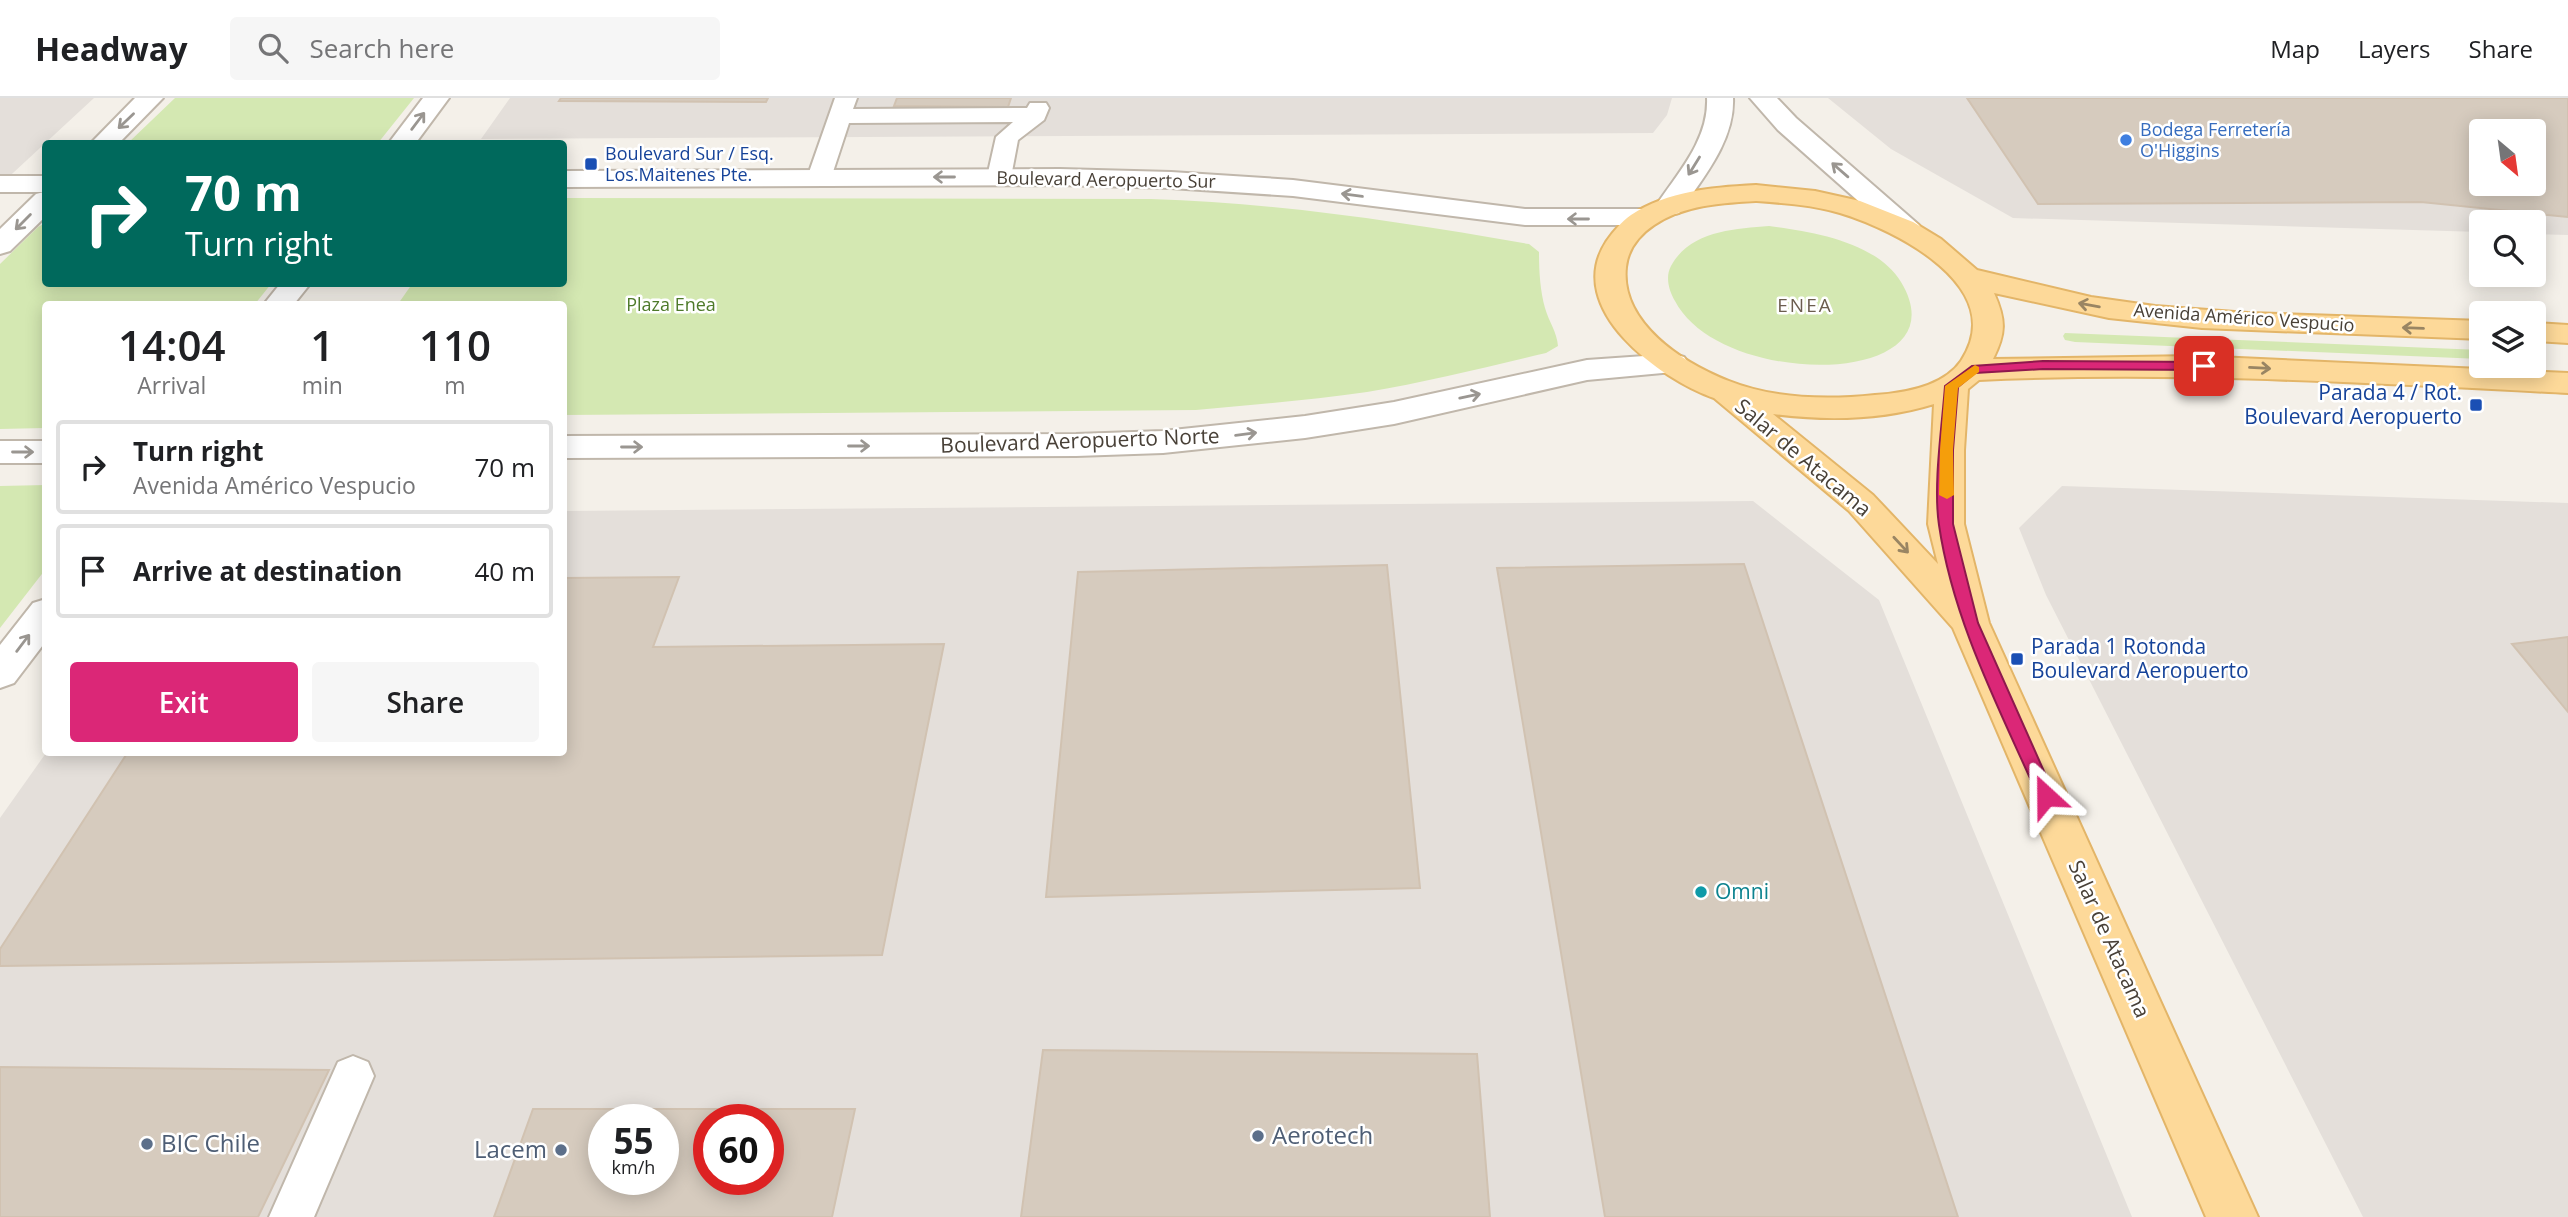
<!DOCTYPE html>
<meta charset="utf-8">
<style>
:root{--surface:#fff;--page:#f6f6f6;--text:#202124;--muted:#757577;--line:#e0e0e0;--accent:#db2777}
body{margin:0;font-family:"Open Sans",sans-serif;background:var(--page);color:var(--text);height:100vh;display:flex;flex-direction:column;font-size:26px;white-space:nowrap}
*{box-sizing:border-box;margin:0}
p{font-size:23px;color:var(--muted)}
.icon{flex:none;width:38px;height:38px;fill:none;stroke:currentColor;stroke-width:2;stroke-linecap:round;stroke-linejoin:round}
.map{position:relative;flex:1;overflow:hidden}
.sheet{position:absolute;left:42px;top:203px;width:525px;height:455px;display:flex;flex-direction:column;background:var(--surface);border-radius:7px;box-shadow:0 4px 18px #0003}
.sheet>*{flex:none}
.top-card{position:absolute;left:42px;top:42px;width:525px;height:147px;border-radius:7px;box-shadow:0 4px 18px #0003;background:#00695c;color:#fff;overflow:hidden}
.needle{width:46px;rotate:151deg}
.buttons{position:absolute;left:2469px;top:21px;display:grid;gap:14px}
.buttons a{display:grid;place-items:center;width:77px;height:77px;border-radius:7px;background:var(--surface);box-shadow:0 4px 18px #0003;font-size:35px}
.speed{position:absolute;left:588px;top:1006px;display:flex;gap:14px;font-size:35px;font-weight:700;text-align:center}
.speed>*{display:grid;place-content:center;width:91px;height:91px;border-radius:50%;background:var(--surface);box-shadow:0 4px 18px #0003;line-height:1}
.speed small{font-size:18px;font-weight:400}
.speed .limit{border:10px solid #d22;background:#fff;color:#111}
.pin{position:absolute;display:grid;place-items:center;width:60px;height:60px;color:#fff;margin:-30px;border-radius:14px;box-shadow:0 4px 10px #0006}
.me{position:absolute;width:77px;margin:-38px;rotate:336deg;stroke-linejoin:round;filter:drop-shadow(0 0 5px #0008)}
.turn{display:flex;align-items:center;gap:24px;height:147px;padding:0 28px;font-size:32px}
.turn .icon{width:91px;height:91px;stroke-width:2.5}
.turn b{display:block;font-size:49px;line-height:60px}
.eta{display:flex;justify-content:space-evenly;align-items:center;height:119px;text-align:center}
.eta b{font-size:42px;font-weight:600;line-height:49px}
.button{display:flex;gap:14px;margin-top:auto;padding:14px 28px}
.button a{flex:1;height:80px;border-radius:7px;background:var(--accent);color:#fff;font-size:28px;font-weight:600;line-height:80px;text-align:center}
.button a+a{background:var(--page);color:var(--text)}
ul{padding:0;list-style:none}
li{display:flex;align-items:center;gap:21px;height:94px;margin:0 14px 10px;padding:0 14px;border:4px solid var(--line);border-radius:7px}
li div{flex:1}
li b{display:block;font-size:26px}
li em{font-style:normal}
header{display:flex;align-items:center;gap:42px;box-sizing:border-box;height:98px;padding:0 35px;background:var(--surface);border-bottom:2px solid var(--line)}
header strong{font-size:33px}
nav{display:flex;gap:38px;margin-inline-start:auto;font-size:24px}
.search{width:490px;height:63px;background:var(--page);display:flex;align-items:center;gap:18px;box-sizing:border-box;padding:0 24px;border-radius:7px;color:var(--muted);font-size:26px}
.map>svg:first-child{display:block}
</style>
<header>
<strong>Headway</strong>
<div class="search"><svg class="icon" aria-label="search" viewBox="0 0 24 24"><circle cx="10" cy="10" r="6"/><path d="M15 15l6 6"/></svg>Search here</div>
<nav><a>Map</a><a>Layers</a><a>Share</a></nav>
</header>
<div class="map">
<svg width="2568" height="1119" viewBox="0 0 2568 1119">
<rect width="100%" height="100%" fill="#f4f0e9"/>
<!-- industrial -->
<path fill="#e4dfda" fill-rule="evenodd" d="M0 0H94L0 87Z
M510 0H1672L1667 17 1653 35 481 41Z
M1828 0H2568V137L2534 136V124H2482L2481 134 2013 120 1891 51ZM2482 33H2534V86H2482Z
M2062 388 2568 405V1119H2363L2046 497 2019 430Z
M1753 403 1879 502 2132 1119H0V720L46 655 564 654V413ZM604 1022H663V1082H604ZM709 1022H768V1082H709Z"/>
<!-- green -->
<path fill="#d4e8b2" d="M175 0H414L378 45H128Z
M564 100 1151 101C1280 105 1403 124 1529 146L1539 154C1539 173 1540 192 1545 210 1549 224 1557 234 1558 248L1546 255C1486 269 1427 284 1367 294 1310 302 1253 307 1196 312L564 317V206H398L412 186H564Z
M45 125 46 186H271L255 206H46L45 330 0 331V166L38 129Z
M1769 128C1811 133 1877 144 1901 184 1965 290 1721 292 1675 203 1669 193 1665 179 1671 168 1690 133 1733 131 1769 128Z
M2065 235 2481 252V261L2075 244 2065 242 2063 238Z
M46 387 45 472 0 530V388Z"/>
<!-- building -->
<path fill="#d6cbbe" stroke="#d1c2b1" stroke-width="2" fill-rule="evenodd" d="M561 0H768L766 4 559 3Z
M897 0H1011L1008 9 894 8Z
M1967 0H2568V119L2421 104 2038 106ZM2482 33H2534V86H2482Z
M1744 466 1958 1119H1605L1497 470Z
M1387 467 1420 790 1046 799 1078 474Z
M679 479 653 549 944 546 882 857 0 868V851L128 654H564V480Z
M2568 539V614L2512 546Z
M1043 952 1477 956 1490 1119H1021Z
M0 969 329 972 258 1119H0Z
M533 1011H855L832 1119H494ZM604 1022H663V1082H604ZM709 1022H768V1082H709Z"/>
<g fill="none" stroke-linecap="round" stroke-linejoin="round">
<!-- service casing -->
<g stroke="#c0b7ab" stroke-width="4">
<path id="service" d="M835 0H857L853 11 1027 10 1030 5H1046L1049 10 1044 22 1018 42 1011 79 1007 84H991L987 79 996 39 1013 24 849 25 831 80 827 85H811L807 80Z
M353 958 368 964 374 978 314 1119H269L338 964Z"/>
</g>
<!-- tertiary casing -->
<g stroke="#c0b7ab" stroke-width="4">
<path id="tertiary" d="M135 0H163L118 46H90Z
M423 0H449L415 46H388Z
M1707 0H1733C1735 43 1702 81 1679 115L1669 117 1659 115 1655 109C1677 76 1709 42 1707 0Z
M1750 0H1777L1796 20 1919 127 1923 133 1919 139 1909 142 1899 139 1778 32Z
M1060 71 1171 74 1293 82 1525 111H1646L1656 113 1660 119 1656 125 1646 127H1525L1293 98 1171 90 1060 87 564 89V73Z
M0 78H46V118L10 153 0 156V131L36 96 44 94H0Z
M280 186H310L294 206H264Z
M1673 256 1684 259 1689 266 1684 273 1587 282 1394 326 1305 340 1163 355 1076 358 564 360V338L1076 336 1163 333 1305 318 1394 304 1587 262Z
M0 343H46V365H0Z
M46 501V543L14 585 0 590V547L33 505Z"/>
</g>
<!-- primary casing -->
<g stroke="#e3b568" stroke-width="4">
<path id="primary" d="M1756 87 1815 93 1860 103 1913 124 1941 141 1977 172 2091 199 2155 208 2248 215 2482 223V241L2202 230 2109 220 1994 195C2006 222 2006 235 1993 261L2195 258 2568 275V295C2372 285 2176 273 1979 282L1968 291 1964 352V426L1989 525 2258 1119H2206L1953 530 1849 413 1714 300C1660 281 1563 211 1606 144 1613 134 1621 124 1631 117 1667 93 1714 89 1756 87ZM1756 103C1784 105 1813 107 1840 115 1896 132 2010 189 1961 263 1943 289 1904 295 1875 297 1827 302 1774 301 1729 283 1683 265 1620 225 1626 169 1628 151 1639 137 1654 127 1684 107 1721 105 1756 103ZM1934 306 1928 426 1938 466 1873 397 1773 316C1827 323 1882 322 1934 306Z
M2534 225 2568 227V245L2534 243Z"/>
</g>
<!-- service -->
<use href="#service" fill="#fff" fill-rule="evenodd"/>
<!-- tertiary -->
<use href="#tertiary" fill="#fff" fill-rule="evenodd"/>
<!-- primary -->
<use href="#primary" fill="#fdd999" fill-rule="evenodd"/>
</g>
<!-- one-way arrows -->
<defs><path id="oneway-shaft" d="M-6 0H5M1.5-3L5.5 0L1.5 3" fill="none" stroke-width="1.6" stroke-linecap="round" stroke-linejoin="round" transform="scale(1.75)"/></defs>
<g stroke="#9a9691">
<use href="#oneway-shaft" transform="translate(126 23) rotate(136)"/>
<use href="#oneway-shaft" transform="translate(418 23) rotate(-53)"/>
<use href="#oneway-shaft" transform="translate(1694 68) rotate(122)"/>
<use href="#oneway-shaft" transform="translate(1840 72) rotate(-139)"/>
<use href="#oneway-shaft" transform="translate(944 79) rotate(180)"/>
<use href="#oneway-shaft" transform="translate(1352 97) rotate(-172)"/>
<use href="#oneway-shaft" transform="translate(1578 121) rotate(180)"/>
<use href="#oneway-shaft" transform="translate(23 124) rotate(135)"/>
<use href="#oneway-shaft" transform="translate(1470 298) rotate(-12)"/>
<use href="#oneway-shaft" transform="translate(1246 336) rotate(-7)"/>
<use href="#oneway-shaft" transform="translate(859 348)"/>
<use href="#oneway-shaft" transform="translate(632 349)"/>
<use href="#oneway-shaft" transform="translate(23 354)"/>
<use href="#oneway-shaft" transform="translate(23 545) rotate(-53)"/>
</g>
<g stroke="#998563">
<use href="#oneway-shaft" transform="translate(2089 207) rotate(-170)"/>
<use href="#oneway-shaft" transform="translate(2413 230) rotate(-178)"/>
<use href="#oneway-shaft" transform="translate(2260 270) rotate(3)"/>
<use href="#oneway-shaft" transform="translate(1901 447) rotate(47)"/>
</g>
<!-- route -->
<path fill="#db2777" stroke="#8e194d" stroke-width="2" d="M2043 263 2204 264 2211 268 2204 272 2043 271 1975 275 1958 289 1953 352V426L1978 525 2055 698 2052 703H2040L2038 698C1999 610 1953 523 1939 427 1933 387 1942 329 1945 288L1972 268Z"/>
<!-- slow -->
<path fill="#f59e0b" d="M1975 267 1979 269V274L1958 290 1953 352 1954 397 1947 401 1939 397 1940 352 1945 288Z"/>
<!-- markers -->
<circle fill="#3f7fe0" stroke="#fff" stroke-width="2.5" cx="2126" cy="42" r="7"/>
<g fill="#1a4fb4" stroke="#fff" stroke-width="2.5">
<rect x="584" y="59" width="14" height="14" rx="3.5"/>
<rect x="2469" y="300" width="14" height="14" rx="3.5"/>
<rect x="2010" y="554" width="14" height="14" rx="3.5"/>
</g>
<circle fill="#0f9aa8" stroke="#fff" stroke-width="2.5" cx="1701" cy="794" r="7"/>
<g fill="#5c6f8a" stroke="#fff" stroke-width="2.5">
<circle cx="1258" cy="1038" r="7"/>
<circle cx="147" cy="1046" r="7"/>
<circle cx="561" cy="1052" r="7"/>
</g>
<g text-anchor="middle" stroke-width="5" stroke-linejoin="round" paint-order="stroke">
<!-- far-shop labels -->
<g font-size="18" fill="#366cbe" stroke="#fff" text-anchor="start">
<text x="2140" y="38">Bodega Ferretería<tspan x="2140" dy="21">O'Higgins</tspan></text>
</g>
<!-- far-transit labels -->
<g font-size="18" fill="#164399" stroke="#fff" text-anchor="start">
<text x="605" y="62">Boulevard Sur / Esq.<tspan x="605" dy="21">Los.Maitenes Pte.</tspan></text>
</g>
<!-- far-street labels -->
<g font-size="18" fill="#484037" stroke="#fff">
<text transform="translate(1106 82) rotate(1)" y="6">Boulevard Aeropuerto Sur</text>
<text transform="translate(2244 220) rotate(4)" y="6">Avenida Américo Vespucio</text>
</g>
<!-- far-park labels -->
<g font-size="18" fill="#4e7a2a" stroke="#fff">
<text x="671" y="213">Plaza Enea</text>
</g>
<!-- far-neighbourhood labels -->
<g font-size="19" letter-spacing="2" fill="#6b5d4e" stroke="#fff">
<text x="1805" y="214">ENEA</text>
</g>
<!-- transit labels -->
<g font-size="21" fill="#164399" stroke="#fff" text-anchor="end">
<text x="2462" y="302">Parada 4 / Rot.<tspan x="2462" dy="24">Boulevard Aeropuerto</tspan></text>
<text x="2031" y="556" text-anchor="start">Parada 1 Rotonda<tspan x="2031" dy="24">Boulevard Aeropuerto</tspan></text>
</g>
<!-- street labels -->
<g font-size="21" fill="#484037" stroke="#fff">
<text transform="translate(1080 343) rotate(-2)" y="7">Boulevard Aeropuerto Norte</text>
<text transform="translate(1803 360) rotate(40)" y="7">Salar de Atacama</text>
<text transform="translate(2109 841) rotate(66)" y="7">Salar de Atacama</text>
</g>
<!-- culture labels -->
<g font-size="21" fill="#0d838f" stroke="#fff" text-anchor="start">
<text x="1715" y="801">Omni</text>
</g>
<!-- near-service labels -->
<g font-size="24" fill="#4e5e75" stroke="#fff" text-anchor="start">
<text x="1272" y="1046">Aerotech</text>
<text x="161" y="1054">BIC Chile</text>
<text x="547" y="1060" text-anchor="end">Lacem</text>
</g>
</g>
</svg>
<div class="buttons">
<a><svg class="needle" viewBox="-14 -14 28 28"><path d="M0-13l5 13h-10z" fill="#e53935"/><path d="M0 13l5-13h-10z" fill="#757577"/></svg></a>
<a><svg class="icon" aria-label="search" viewBox="0 0 24 24"><circle cx="10" cy="10" r="6"/><path d="M15 15l6 6"/></svg></a>
<a><svg class="icon" aria-label="layers" viewBox="0 0 24 24"><path d="M12 4l9 5-9 5-9-5zM3 14l9 5 9-5"/></svg></a>
</div>
<div class="speed"><div>55<small>km/h</small></div><div class="limit">60</div></div>
<div class="pin" style="left:2204px;top:268px;background:#d93025"><svg class="icon" aria-label="arrive" viewBox="0 0 24 24"><path d="M6 21V4h12l-3 4 3 4H6"/></svg></div>
<svg class="me" style="left:2046px;top:698px" viewBox="-20 -20 40 40"><path d="M0-17L14 15 0 8-14 15z" fill="#db2777" stroke="#fff" stroke-width="4"/></svg>
<div class="top-card">
<div class="turn"><svg class="icon" aria-label="right" viewBox="0 0 24 24"><path d="M7 20v-9h11M14 6l5 5-5 5"/></svg><div><b>70 m</b>Turn right</div></div>
</div>
<section class="sheet">
<div class="eta">
<div><b>14:04</b><p>Arrival</p></div>
<div><b>1</b><p>min</p></div>
<div><b>110</b><p>m</p></div>
</div>
<ul>
<li><svg class="icon" aria-label="right" viewBox="0 0 24 24"><path d="M7 20v-9h11M14 6l5 5-5 5"/></svg><div><b>Turn right</b><p>Avenida Américo Vespucio</p></div><em>70 m</em></li>
<li><svg class="icon" aria-label="arrive" viewBox="0 0 24 24"><path d="M6 21V4h12l-3 4 3 4H6"/></svg><div><b>Arrive at destination</b></div><em>40 m</em></li>
</ul>
<div class="button"><a>Exit</a><a>Share</a></div>
</section>
</div>
